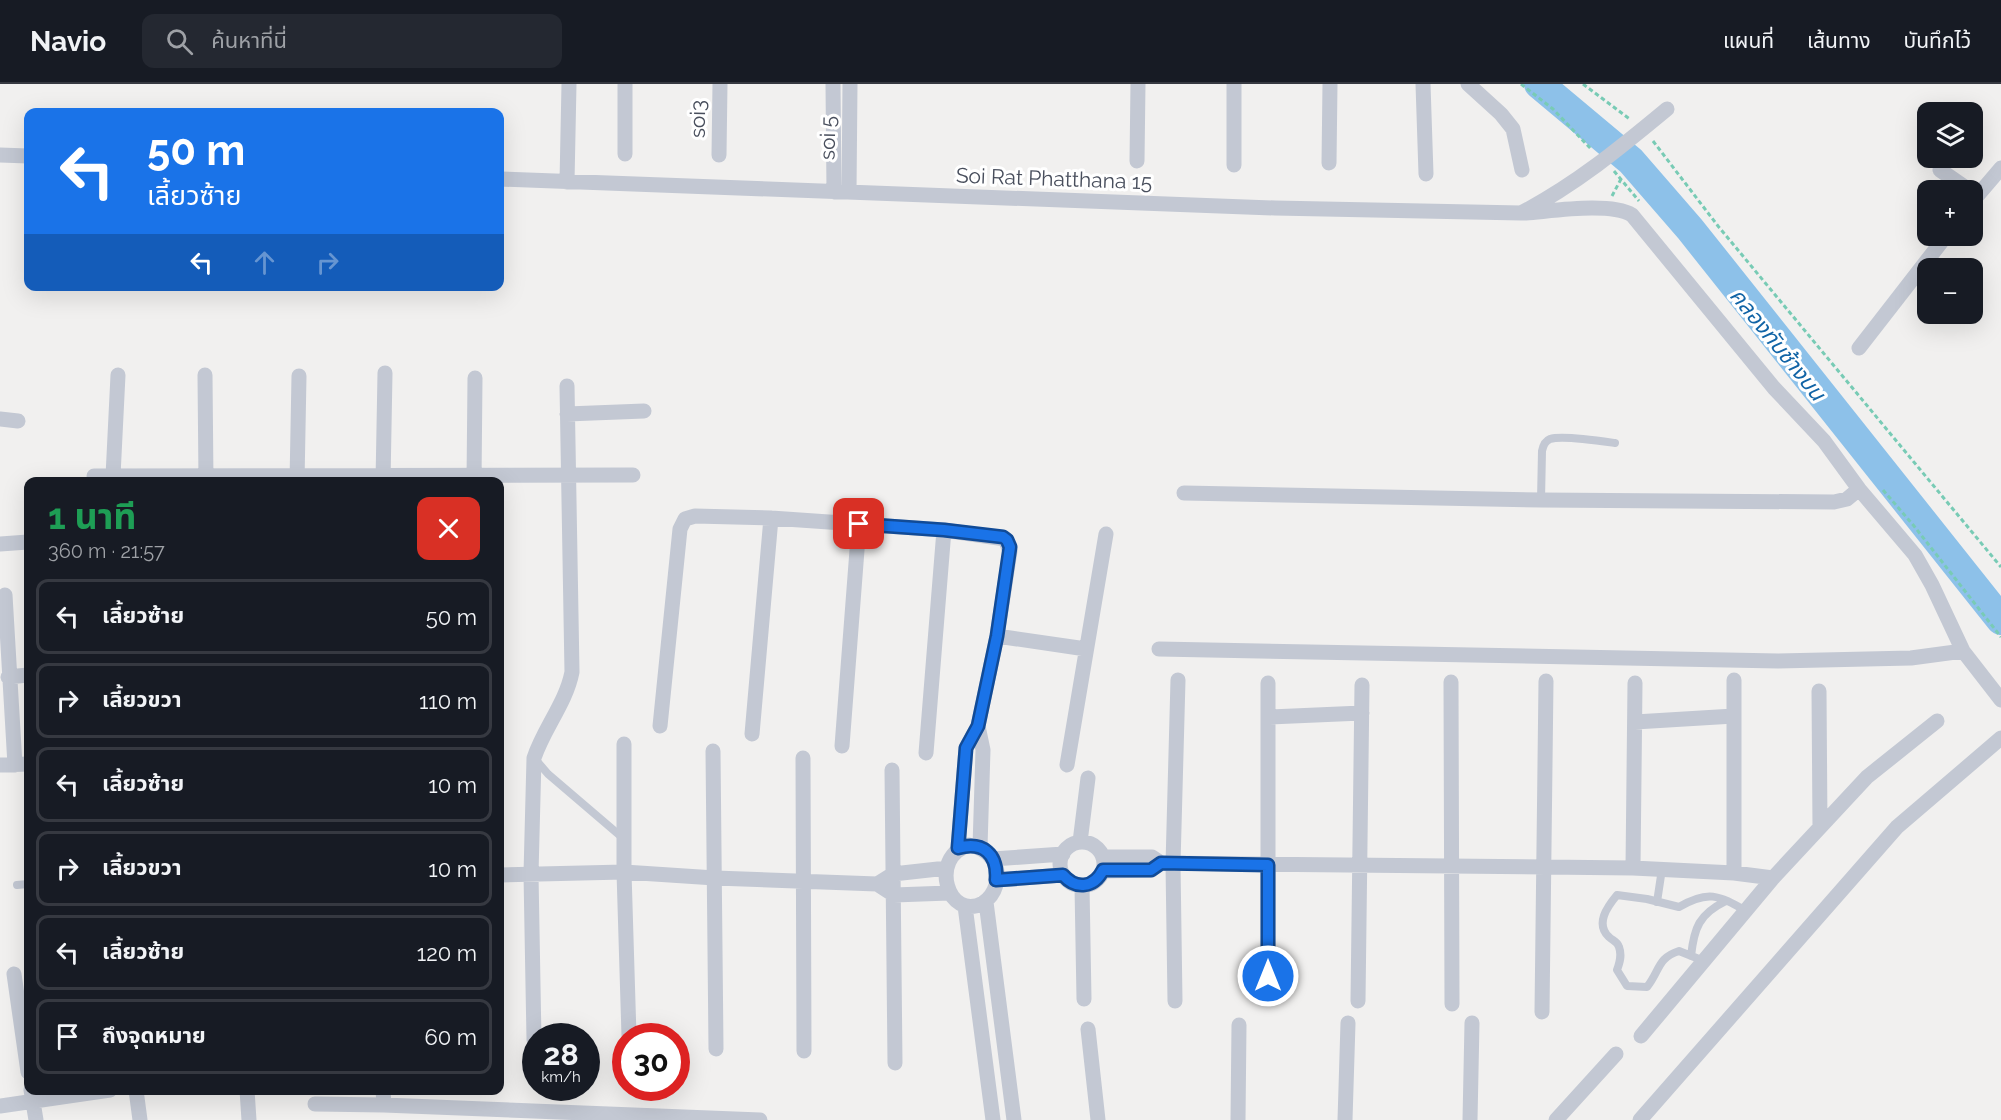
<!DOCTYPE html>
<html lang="th">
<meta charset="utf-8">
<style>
:root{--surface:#171b24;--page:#242831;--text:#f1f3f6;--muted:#9ea1a6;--line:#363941}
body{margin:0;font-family:Raleway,"Noto Sans Thai",sans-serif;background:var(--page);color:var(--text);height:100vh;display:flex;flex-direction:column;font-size:22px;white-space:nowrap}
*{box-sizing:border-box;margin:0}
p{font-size:20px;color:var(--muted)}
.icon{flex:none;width:33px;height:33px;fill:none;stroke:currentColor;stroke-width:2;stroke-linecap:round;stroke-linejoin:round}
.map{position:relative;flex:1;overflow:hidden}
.details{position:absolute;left:24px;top:393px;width:480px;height:618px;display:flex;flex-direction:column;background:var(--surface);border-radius:12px;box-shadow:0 6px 24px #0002}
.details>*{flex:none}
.hud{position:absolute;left:24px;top:24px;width:480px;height:183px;border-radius:12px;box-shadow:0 6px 24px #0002;background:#1a73e8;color:#fff;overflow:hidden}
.tools{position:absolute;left:1917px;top:18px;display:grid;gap:12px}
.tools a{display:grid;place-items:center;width:66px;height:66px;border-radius:12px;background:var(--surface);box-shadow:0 6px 24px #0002;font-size:30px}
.speed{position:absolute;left:522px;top:939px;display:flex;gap:12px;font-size:30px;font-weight:700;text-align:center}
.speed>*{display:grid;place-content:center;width:78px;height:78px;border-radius:50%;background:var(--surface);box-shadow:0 6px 24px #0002;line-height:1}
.speed small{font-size:15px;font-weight:400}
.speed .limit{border:9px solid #d22;background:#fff;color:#111}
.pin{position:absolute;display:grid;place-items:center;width:51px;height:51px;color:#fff;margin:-26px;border-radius:12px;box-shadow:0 3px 9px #0006}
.me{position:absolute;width:66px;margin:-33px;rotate:0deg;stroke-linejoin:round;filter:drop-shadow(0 0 4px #0008)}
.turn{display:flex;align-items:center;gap:21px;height:126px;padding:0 24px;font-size:27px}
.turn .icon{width:78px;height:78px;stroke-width:2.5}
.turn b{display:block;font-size:42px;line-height:51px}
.lanes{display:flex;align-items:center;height:57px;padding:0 24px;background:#0003;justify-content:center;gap:30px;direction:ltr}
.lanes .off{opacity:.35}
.round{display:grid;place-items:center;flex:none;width:63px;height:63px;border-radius:12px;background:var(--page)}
.overview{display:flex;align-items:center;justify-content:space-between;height:102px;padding:0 24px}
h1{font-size:36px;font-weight:700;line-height:45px;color:#1e9e55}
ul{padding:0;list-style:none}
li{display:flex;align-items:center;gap:18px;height:75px;margin:0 12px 9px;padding:0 12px;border:3px solid var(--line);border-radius:12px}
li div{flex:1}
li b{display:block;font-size:22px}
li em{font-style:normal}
header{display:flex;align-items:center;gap:36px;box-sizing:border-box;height:84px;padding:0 30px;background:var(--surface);border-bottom:2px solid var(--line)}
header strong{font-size:28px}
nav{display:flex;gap:33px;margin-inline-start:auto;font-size:21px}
.search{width:420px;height:54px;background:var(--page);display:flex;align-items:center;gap:15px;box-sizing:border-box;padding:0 21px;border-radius:12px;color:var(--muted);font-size:22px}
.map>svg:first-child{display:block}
</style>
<header>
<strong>Navio</strong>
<div class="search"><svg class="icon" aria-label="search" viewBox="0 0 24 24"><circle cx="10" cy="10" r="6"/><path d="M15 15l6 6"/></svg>ค้นหาที่นี่</div>
<nav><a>แผนที่</a><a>เส้นทาง</a><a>บันทึกไว้</a></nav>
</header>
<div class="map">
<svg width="2001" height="1036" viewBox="0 0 2001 1036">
<rect width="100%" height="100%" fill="#f1f0ef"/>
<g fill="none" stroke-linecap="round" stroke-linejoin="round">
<!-- river -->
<path stroke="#8dc1e9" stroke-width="30" d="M1539 0 1631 77 1690 145 2001 536"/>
<!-- path -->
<path stroke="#78cbb5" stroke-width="3" stroke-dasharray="4.5 3" stroke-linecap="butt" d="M1521 0 1553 25 1592 66
M1583 0 1631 36
M1653 57 1718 142 2001 483
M1614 87 1639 117
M1612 112 1621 95
M1883 406 1914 442 2001 553"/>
<!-- lane -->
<path stroke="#c3c8d3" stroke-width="8" d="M1541 416 1542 367C1543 362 1545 357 1550 355 1562 351 1601 357 1615 359
M535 675 548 690 624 755
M17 801 28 800
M1657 818 1662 785
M1691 872C1694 844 1699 830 1726 817
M1704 877 1679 867C1657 874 1660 887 1647 903L1627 902 1617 886C1620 878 1622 871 1619 863 1617 857 1613 857 1609 853 1595 840 1607 823 1617 811L1647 815 1679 823C1708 806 1718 811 1746 827"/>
<!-- street -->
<path stroke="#c3c8d3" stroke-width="15" d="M833 0 834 108
M1234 0V81
M1423 0 1426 90
M1468 0 1501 30 1513 45 1522 86
M625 70V0
M0 71 28 72
M719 71 720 0
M1137 77 1138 0
M1329 79 1330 0
M1940 86 1969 106
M500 95 1275 124 1521 129C1575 101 1620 64 1667 25
M567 98 569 0
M849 108 850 0
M1972 118 2001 84
M1526 129C1553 127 1610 118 1632 131L1774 304 1824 357 1859 405 1915 471 1932 501 1963 567 2001 616
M1859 264 1946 152
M205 291 206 398
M567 330 644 327
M0 335 18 337
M94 392 633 391
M113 392 118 291
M297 398 299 292
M383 398 385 289
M474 398 475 294
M1184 409 1541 416 1834 418 1847 415 1859 405
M0 460 28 458
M5 511 15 681
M997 552 1086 565
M1159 565 1778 577 1911 574 1963 567
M8 593 28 591
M1734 596V789
M1451 598 1452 920
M1268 599V915
M1819 607 1820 743
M1268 633 1362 629
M1635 638 1734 632
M660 642 680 445 685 435 695 432 771 434 944 446 1005 455 1010 467 997 552 978 642
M752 650 771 434
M624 660V788L629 952
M842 662 859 440
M713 667 716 965
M926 669 944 446
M803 674 804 967
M0 681 28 680
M1067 681 1106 450
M892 686 895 979
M1080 758 1088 694
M1060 780a22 22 0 1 1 44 0a22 22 0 1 1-44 0Z
M969 761C989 765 1001 779 996 801 994 808 989 815 983 819 948 838 928 773 969 761Z
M958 764 966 664 978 642 983 666 980 763
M1103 773H1152L1161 779 1151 786 1103 787
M993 775 1063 770
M1161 779 1633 784 1734 789 1773 794
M947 784 893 790 877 800 894 811 949 809
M1633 784 1635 599
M500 791 624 788 715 794 877 800
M996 796 1063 791
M1082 802 1084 915
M986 818 1014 1036
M965 822 993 1036
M14 890 28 988
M1175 917 1173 780 1178 596
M1358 917 1362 601
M1542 928 1546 597
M1088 945 1098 1036
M1641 952 1773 794 1867 693 1937 637
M534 956 531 790 534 674C544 644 566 619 572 588L567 302
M31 1006 36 1036
M136 1006 140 1036
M247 1006 249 1036
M383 1006 384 1021 760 1036
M315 1020 384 1021
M0 1022 110 1006
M1238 1036 1239 941
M1345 1036 1348 939
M1470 1036 1472 939
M1556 1036 1616 970
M1640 1036 1897 743 2001 654"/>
</g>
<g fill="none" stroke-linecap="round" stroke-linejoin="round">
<!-- route casing -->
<g stroke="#114b97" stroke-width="15">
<path id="route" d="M859 440 944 446 1003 453 1007 456 1010 463 997 552 978 642 966 664 958 764C983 757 998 770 996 796L1063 791C1076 806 1094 804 1103 786H1151L1161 779 1268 781V892"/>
</g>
<!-- route -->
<use href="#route" stroke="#1a73e8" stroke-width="10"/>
</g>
<g text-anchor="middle" stroke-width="6" stroke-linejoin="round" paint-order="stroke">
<!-- street labels -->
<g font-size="21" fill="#484e5c" stroke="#fff">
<text transform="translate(698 35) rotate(-89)" y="7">soi3</text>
<text transform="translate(828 54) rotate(-89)" y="7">soi 5</text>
<text transform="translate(1054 95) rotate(2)" y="7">Soi Rat Phatthana 15</text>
</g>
<!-- water labels -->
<g font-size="22" font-style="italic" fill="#1164a6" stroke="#fff">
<text transform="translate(1778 260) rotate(51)" y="8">คลองทับช้างบน</text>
</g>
</g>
</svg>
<div class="tools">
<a><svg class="icon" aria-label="layers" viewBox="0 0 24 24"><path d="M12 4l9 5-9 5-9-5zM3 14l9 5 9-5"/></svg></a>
<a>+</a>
<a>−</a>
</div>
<div class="speed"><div>28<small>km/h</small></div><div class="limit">30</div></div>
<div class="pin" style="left:859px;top:440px;background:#d93025"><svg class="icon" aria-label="arrive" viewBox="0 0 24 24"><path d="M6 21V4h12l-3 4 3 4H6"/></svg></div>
<svg class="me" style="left:1268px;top:892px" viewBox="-20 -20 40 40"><circle r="17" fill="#1a73e8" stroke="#fff" stroke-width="3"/><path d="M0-11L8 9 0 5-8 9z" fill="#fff"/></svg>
<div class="hud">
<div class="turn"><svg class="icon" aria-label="left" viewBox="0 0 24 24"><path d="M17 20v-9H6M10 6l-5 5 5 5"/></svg><div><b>50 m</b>เลี้ยวซ้าย</div></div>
<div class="lanes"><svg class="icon" aria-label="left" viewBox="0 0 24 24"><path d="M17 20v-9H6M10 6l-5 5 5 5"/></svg><svg class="icon off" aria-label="ahead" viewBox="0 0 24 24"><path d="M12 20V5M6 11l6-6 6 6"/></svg><svg class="icon off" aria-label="right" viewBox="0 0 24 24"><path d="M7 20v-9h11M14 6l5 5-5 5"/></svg></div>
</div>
<section class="details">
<div class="overview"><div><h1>1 นาที</h1><p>360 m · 21:57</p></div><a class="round" style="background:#d93025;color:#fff"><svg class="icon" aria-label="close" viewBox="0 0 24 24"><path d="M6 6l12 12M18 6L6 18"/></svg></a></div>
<ul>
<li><svg class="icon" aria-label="left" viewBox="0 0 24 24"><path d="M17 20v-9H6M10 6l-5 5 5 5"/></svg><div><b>เลี้ยวซ้าย</b></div><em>50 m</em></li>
<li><svg class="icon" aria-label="right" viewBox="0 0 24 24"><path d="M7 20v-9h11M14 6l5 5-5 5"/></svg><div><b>เลี้ยวขวา</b></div><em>110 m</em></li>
<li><svg class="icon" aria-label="left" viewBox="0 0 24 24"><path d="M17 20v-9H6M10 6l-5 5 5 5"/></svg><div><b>เลี้ยวซ้าย</b></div><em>10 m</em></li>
<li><svg class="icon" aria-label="right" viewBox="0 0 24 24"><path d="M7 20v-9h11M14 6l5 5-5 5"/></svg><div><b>เลี้ยวขวา</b></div><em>10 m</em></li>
<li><svg class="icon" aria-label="left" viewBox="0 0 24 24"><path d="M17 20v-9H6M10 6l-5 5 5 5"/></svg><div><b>เลี้ยวซ้าย</b></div><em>120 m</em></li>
<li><svg class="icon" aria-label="arrive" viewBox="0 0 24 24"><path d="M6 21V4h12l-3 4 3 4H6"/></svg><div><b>ถึงจุดหมาย</b></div><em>60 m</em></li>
</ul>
</section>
</div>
